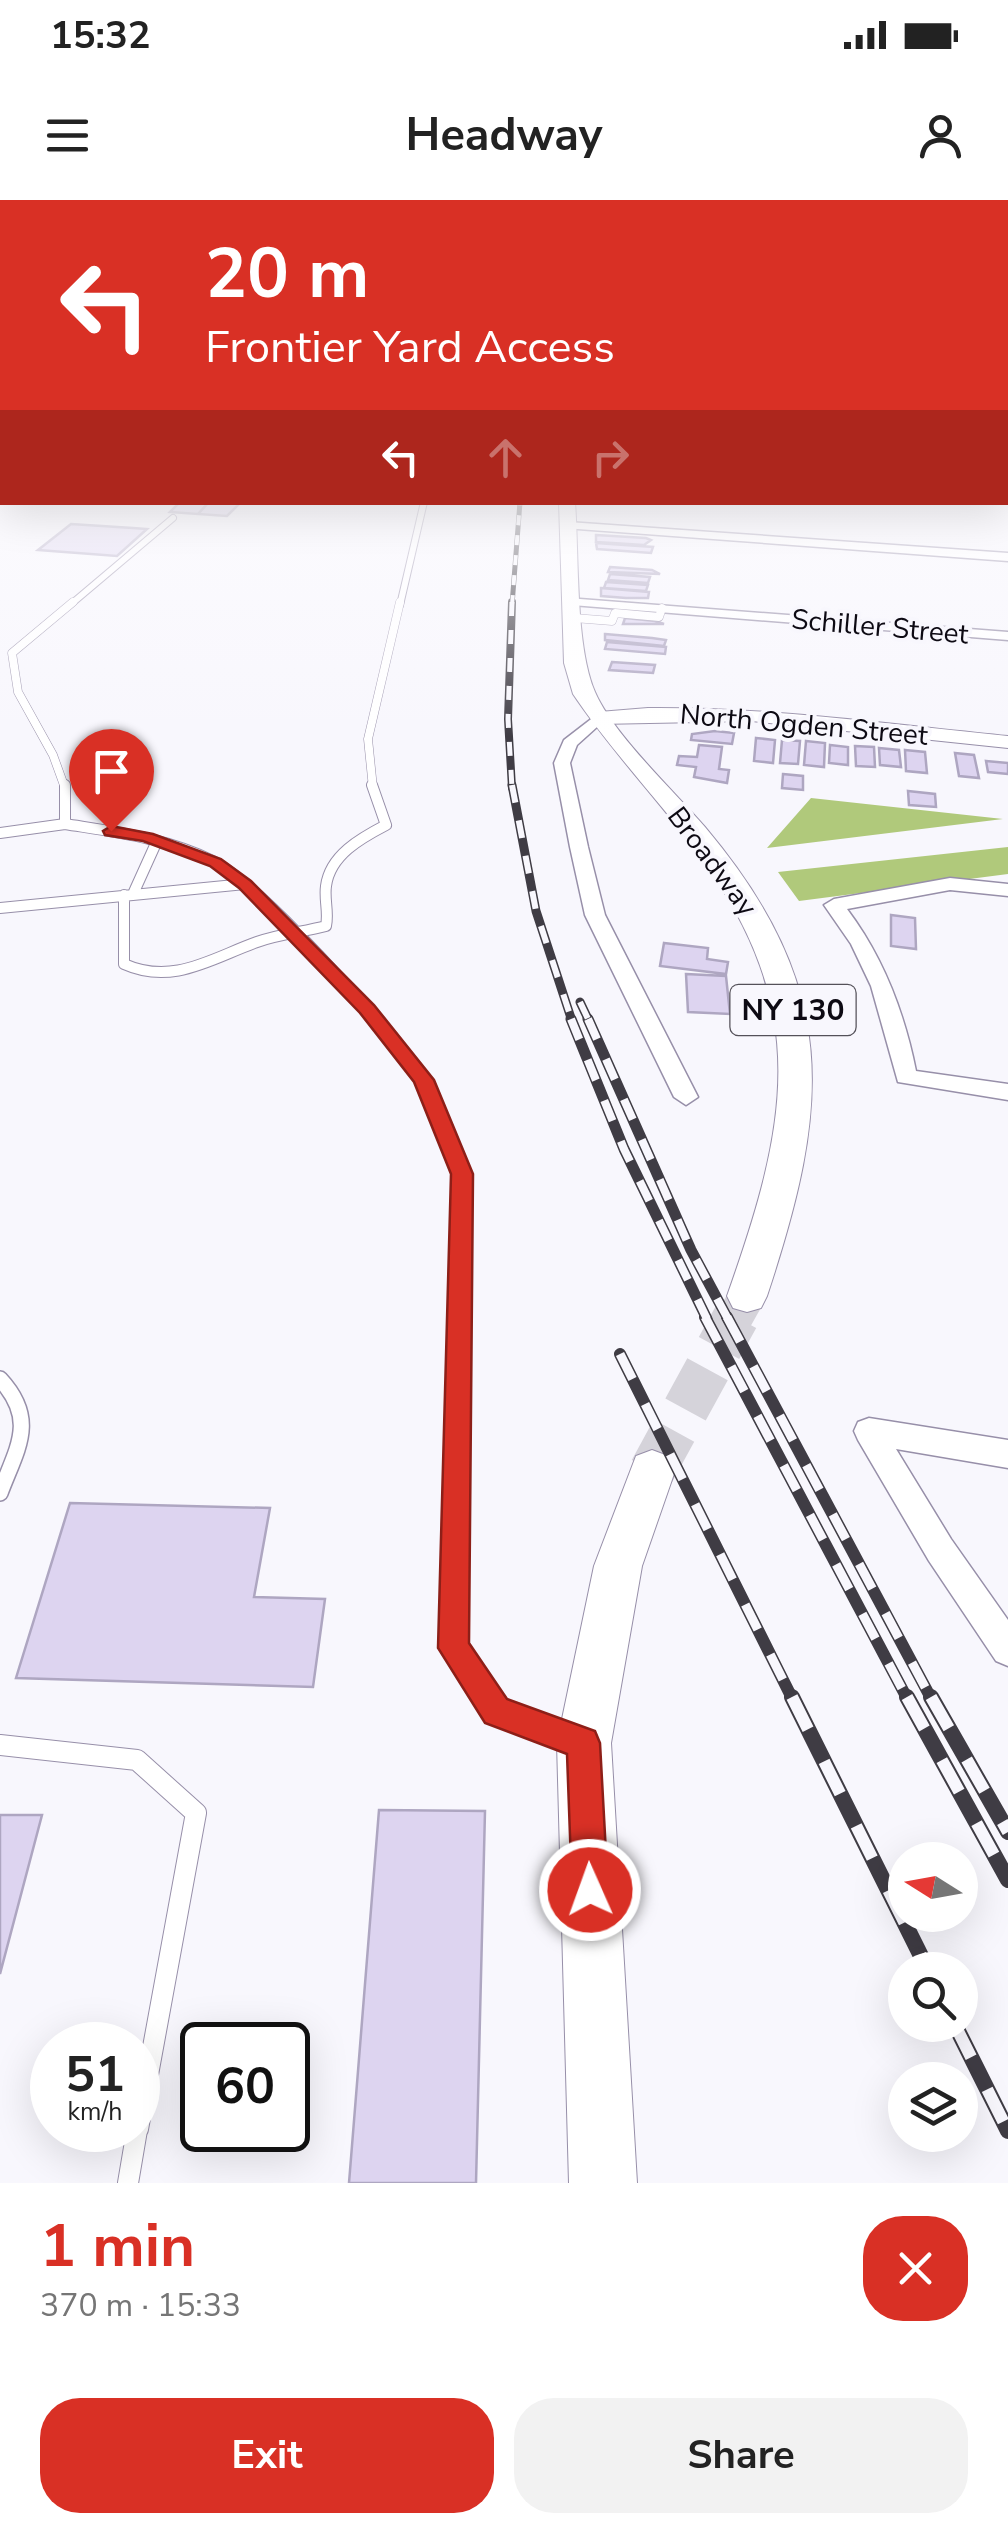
<!DOCTYPE html>
<meta charset="utf-8">
<style>
:root{--surface:#fff;--page:#f2f2f2;--text:#222;--muted:#767676;--accent:#d93025}
body{margin:0;font-family:"Nunito Sans",sans-serif;background:var(--page);color:var(--text);height:100vh;display:flex;flex-direction:column;font-size:38px;white-space:nowrap}
*{box-sizing:border-box;margin:0}
p{font-size:32px;color:var(--muted)}
.icon{flex:none;width:55px;height:55px;fill:none;stroke:currentColor;stroke-width:2;stroke-linecap:round;stroke-linejoin:round}
.map{position:relative;height:1983px;overflow:hidden}
.side{display:flex;flex-direction:column;background:var(--surface);flex:1}
.side>*{flex:none}
.guide{position:absolute;left:0px;top:0px;width:1010px;height:305px;box-shadow:0 10px 40px #0002;background:#d93025;color:#fff;overflow:hidden}
.needle{width:65px;rotate:281deg}
.fabs{position:absolute;left:888px;top:1642px;display:grid;gap:20px}
.fabs a{display:grid;place-items:center;width:90px;height:90px;border-radius:50%;background:var(--surface);box-shadow:0 10px 40px #0002;font-size:50px}
.speed{position:absolute;left:30px;top:1822px;display:flex;gap:20px;font-size:50px;font-weight:700;text-align:center}
.speed>*{display:grid;place-content:center;width:130px;height:130px;border-radius:50%;background:var(--surface);box-shadow:0 10px 40px #0002;line-height:1}
.speed small{font-size:25px;font-weight:400}
.speed .limit{border:5px solid #111;border-radius:15px;background:#fff;color:#111}
.pin{position:absolute;display:grid;place-items:center;width:85px;height:85px;color:#fff;margin:-102px -42px;border-radius:50% 50% 50% 0;rotate:-45deg;box-shadow:0 0 10px #0007}
.pin .icon{rotate:45deg}
.me{position:absolute;width:110px;margin:-55px;rotate:358deg;stroke-linejoin:round;filter:drop-shadow(0 0 8px #0008)}
.turn{display:flex;align-items:center;gap:35px;height:210px;padding:0 40px;font-size:45px}
.turn .icon{width:130px;height:130px;stroke-width:2.5}
.turn b{display:block;font-size:70px;line-height:85px}
.lanes{display:flex;align-items:center;height:95px;padding:0 40px;background:#0003;justify-content:center;gap:50px;direction:ltr}
.lanes .off{opacity:.35}
.round{display:grid;place-items:center;flex:none;width:105px;height:105px;border-radius:40px;background:var(--page)}
.head{display:flex;align-items:center;justify-content:space-between;height:170px;padding:0 40px}
h1{font-size:60px;font-weight:700;line-height:75px;color:var(--accent)}
.cta{display:flex;gap:20px;margin-top:auto;padding:20px 40px}
.cta a{flex:1;height:115px;border-radius:40px;background:var(--accent);color:#fff;font-size:40px;font-weight:700;line-height:115px;text-align:center}
.cta a+a{background:var(--page);color:var(--text)}
.status{display:flex;justify-content:space-between;align-items:center;height:70px;padding:0 50px;background:var(--surface);direction:ltr}
.status svg{height:28px;fill:currentColor}
header{display:flex;justify-content:space-between;align-items:center;height:130px;padding:0 40px;background:var(--surface);font-size:45px;font-weight:700}
.map>svg:first-child{display:block}
</style>
<div class="status"><b>15:32</b><svg viewBox="0 0 49 12"><path d="M0 12V9h3v3zM5 12V6h3v6zM10 12V3h3v9zM15 12V0h3v12zM26 1h20v11H26zM47 4h2v5h-2z"/></svg></div>
<header><svg class="icon" aria-label="menu" viewBox="0 0 24 24"><path d="M4 6h16M4 12h16M4 18h16"/></svg>Headway<svg class="icon" aria-label="person" viewBox="0 0 24 24"><circle cx="12" cy="8" r="4"/><path d="M4 21q1-7 8-7t8 7"/></svg></header>
<div class="map">
<svg width="1008" height="1983" viewBox="0 0 1008 1983">
<rect width="100%" height="100%" fill="#f8f7fd"/>
<!-- forest -->
<path fill="#b0c97b" d="M811 598 1003 619 767 648Z
M1008 647V674L799 701 778 672Z"/>
<!-- building -->
<path fill="#ddd4f0" stroke="#aea6c1" stroke-width="2.5" d="M180 302H209L198 314 170 312Z
M209 302H241L227 316 198 314Z
M71 324 133 328 147 329 117 356 38 350Z
M596 335 646 338 651 340 644 345 596 342Z
M596 343 653 347 651 353 597 349Z
M610 367 652 370 660 374 608 372Z
M610 374 650 377 648 383 608 380Z
M606 382 648 385 646 391 604 388Z
M601 388 649 392 648 398H626L601 396Z
M625 418 655 421 664 424H623Z
M605 434 652 438 666 440 664 446 605 440Z
M607 442 666 447 665 454 605 449Z
M612 462 655 465 653 473 609 470Z
M715 531 734 533 732 544 691 540 692 534Z
M756 538 775 540 773 563 754 561Z
M782 540 800 541 798 564 780 563Z
M806 541 825 543 824 567 804 565Z
M699 545 722 547 719 569 729 570 727 583 694 577 696 567 677 565 679 556 697 557Z
M830 545 848 547V565L829 563Z
M855 546 874 547 875 567 856 566Z
M879 548 899 550 901 567 880 565Z
M905 550 925 552 927 573 906 571Z
M955 553 974 555 979 578 959 576Z
M986 561 1008 563V574L988 572Z
M783 574 803 576V590L782 588Z
M908 591 935 594 936 607 909 605Z
M891 715 915 718 916 749 891 746Z
M664 743 708 748 707 759 728 762 726 774 660 766Z
M686 774 726 776 730 814 688 812Z
M70 1303 270 1308 254 1397 325 1399 313 1487 16 1478Z
M379 1610 485 1611 476 1983H349Z
M0 1615H42L0 1774Z"/>
<g fill="none" stroke-linecap="round" stroke-linejoin="round">
<!-- primary-tunnel-far1 -->
<path stroke="#d5d3da" stroke-width="36" stroke-dasharray="36 19" stroke-linecap="butt" d="M734 1119 747 1096"/>
<!-- primary-tunnel -->
<path stroke="#d5d3da" stroke-width="46" stroke-dasharray="46 24" stroke-linecap="butt" d="M652 1271 736 1117"/>
<!-- service-far5 casing -->
<g stroke="#978fa9" stroke-width="8">
<path id="service-far5" d="M70 405 173 318
M400 405 424 302"/>
</g>
<!-- service-far4 casing -->
<g stroke="#978fa9" stroke-width="9">
<path id="service-far4" d="M574 418 612 421 615 413 659 417 662 408
M65 588 53 555 18 492 12 453 73 402
M373 588 368 539 400 402"/>
</g>
<!-- service-far3 casing -->
<g stroke="#978fa9" stroke-width="12">
<path id="service-far3" d="M65 585V624C115 632 167 638 213 661 256 683 345 782 377 821
M0 633 65 624
M133 694 157 641
M124 695V764C173 786 212 758 257 742 279 734 303 732 326 726 329 712 324 700 326 686 330 655 361 638 386 625L372 585
M0 708 245 684"/>
</g>
<!-- service-far2 casing -->
<g stroke="#978fa9" stroke-width="15">
<path id="service-far2" d="M375 819 424 880 462 974 459 1119"/>
</g>
<!-- service-far1 casing -->
<g stroke="#978fa9" stroke-width="18">
<path id="service-far1" d="M459 1117 453 1448 488 1500
M0 1179C38 1220 17 1248 0 1293"/>
</g>
<!-- service casing -->
<g stroke="#978fa9" stroke-width="22">
<path id="service" d="M487 1497 497 1512 572 1539
M0 1545 137 1560 196 1613 138 1929
M128 1983 137 1930"/>
</g>
<!-- minor casing -->
<g stroke="#978fa9" stroke-width="3">
<path id="minor" d="M568 322 1008 353V361L564 328Z
M567 398 1008 432V440L572 405 565 401Z
M599 513 607 518 577 545 570 563 588 647 605 715 698 897 686 905 674 897 585 715 570 647 554 563 564 540Z
M950 678 1008 684V696L950 690 847 709C883 757 904 811 916 871L1008 884V900L898 882 871 786 851 744 824 705 834 699Z
M869 1218 1008 1240V1268L896 1249 951 1339 1008 1420V1466L996 1461 929 1361 858 1240 854 1231 858 1222Z"/>
</g>
<!-- tertiary casing -->
<g stroke="#978fa9" stroke-width="2">
<path id="tertiary" d="M648 508C769 507 888 524 1008 536V548L751 521 599 524 590 518 599 512Z"/>
</g>
<!-- primary casing -->
<g stroke="#978fa9" stroke-width="2">
<path id="primary" d="M559 302H575C579 354 575 446 595 492 613 534 674 591 705 627 841 789 830 906 767 1096L761 1108 747 1112 733 1108 727 1096C787 927 813 811 700 656 659 600 611 551 573 494L564 463Z
M652 1250 668 1256 675 1271 642 1366 611 1543 637 1983H569L557 1543 594 1366 636 1256Z"/>
</g>
<!-- service-far5 -->
<use href="#service-far5" stroke="#fff" stroke-width="6"/>
<!-- service-far4 -->
<use href="#service-far4" stroke="#fff" stroke-width="8"/>
<!-- service-far3 -->
<use href="#service-far3" stroke="#fff" stroke-width="10"/>
<!-- service-far2 -->
<use href="#service-far2" stroke="#fff" stroke-width="12"/>
<!-- service-far1 -->
<use href="#service-far1" stroke="#fff" stroke-width="15"/>
<!-- service -->
<use href="#service" stroke="#fff" stroke-width="20"/>
<!-- minor -->
<use href="#minor" fill="#fff" fill-rule="evenodd"/>
<!-- tertiary -->
<use href="#tertiary" fill="#fff" fill-rule="evenodd"/>
<!-- primary -->
<use href="#primary" fill="#fff" fill-rule="evenodd"/>
<!-- rail-far5 casing -->
<g stroke="#3f3c44" stroke-width="5">
<path id="rail-far5" d="M512 405 520 302"/>
</g>
<!-- rail-far4 casing -->
<g stroke="#3f3c44" stroke-width="8">
<path id="rail-far4" d="M512 402 508 519 512 588"/>
</g>
<!-- rail-far3 casing -->
<g stroke="#3f3c44" stroke-width="9">
<path id="rail-far3" d="M512 585 536 711 572 821
M580 802 589 821"/>
</g>
<!-- rail-far2 casing -->
<g stroke="#3f3c44" stroke-width="11">
<path id="rail-far2" d="M571 819 624 949 707 1119
M588 819 691 1050 728 1119"/>
</g>
<!-- rail-far1 casing -->
<g stroke="#3f3c44" stroke-width="12">
<path id="rail-far1" d="M705 1117 908 1500
M727 1117 932 1500
M620 1154 793 1500"/>
</g>
<!-- rail casing -->
<g stroke="#3f3c44" stroke-width="16">
<path id="rail" d="M792 1497 928 1770
M907 1497 1008 1680
M931 1497 1008 1632
M955 1825 1008 1931"/>
</g>
<!-- rail-far5 -->
<use href="#rail-far5" stroke="#f8f7fd" stroke-width="4" stroke-dasharray="10" stroke-linecap="butt"/>
<!-- rail-far4 -->
<use href="#rail-far4" stroke="#f8f7fd" stroke-width="5" stroke-dasharray="14" stroke-linecap="butt"/>
<!-- rail-far3 -->
<use href="#rail-far3" stroke="#f8f7fd" stroke-width="6" stroke-dasharray="18" stroke-linecap="butt"/>
<!-- rail-far2 -->
<use href="#rail-far2" stroke="#f8f7fd" stroke-width="8" stroke-dasharray="22" stroke-linecap="butt"/>
<!-- rail-far1 -->
<use href="#rail-far1" stroke="#f8f7fd" stroke-width="9" stroke-dasharray="28" stroke-linecap="butt"/>
<!-- rail -->
<use href="#rail" stroke="#f8f7fd" stroke-width="12" stroke-dasharray="36" stroke-linecap="butt"/>
</g>
<!-- sky -->
<linearGradient id="sky" x2="0" y2="1"><stop stop-color="#8bb6b7"/><stop offset="0.48" stop-color="#fcfbfe"/><stop offset="1" stop-color="#fcfbfe" stop-opacity="0"/></linearGradient>
<rect width="1008" height="537" fill="url(#sky)"/>
<!-- route -->
<path fill="#d93025" stroke="#8d1f18" stroke-width="2.5" d="M111 626 153 634 221 659 251 681 374 805 434 880 473 974 469 1443 507 1499 595 1531 600 1543 608 1690 603 1702 590 1707 577 1702 572 1690 567 1554 485 1523 438 1448 451 974 414 882 360 813 239 688 210 666 143 641 105 635 103 631Z"/>
<g text-anchor="middle" stroke-width="8" stroke-linejoin="round" paint-order="stroke">
<!-- far-street labels -->
<g font-size="28" fill="#0d0a13" stroke="#f8f7fd">
<text transform="translate(880 426) rotate(5)" y="10">Schiller Street</text>
<text transform="translate(804 524) rotate(5)" y="10">North Ogden Street</text>
<text transform="translate(713 661) rotate(53)" y="10">Broadway</text>
</g>
<!-- shield labels -->
<rect fill="#f8f7fd" stroke="#545159" stroke-width="2.5" x="730.5" y="785" width="125" height="50" rx="8"/>
<g font-size="30" font-weight="bold" fill="#0d0a13">
<text x="793" y="820">NY 130</text>
</g>
</g>
</svg>
<div class="fabs">
<a><svg class="needle" viewBox="-14 -14 28 28"><path d="M0-13l5 13h-10z" fill="#e53935"/><path d="M0 13l5-13h-10z" fill="#767676"/></svg></a>
<a><svg class="icon" aria-label="search" viewBox="0 0 24 24"><circle cx="10" cy="10" r="6"/><path d="M15 15l6 6"/></svg></a>
<a><svg class="icon" aria-label="layers" viewBox="0 0 24 24"><path d="M12 4l9 5-9 5-9-5zM3 14l9 5 9-5"/></svg></a>
</div>
<div class="speed"><div>51<small>km/h</small></div><div class="limit">60</div></div>
<div class="pin" style="left:111px;top:631px;background:#d93025"><svg class="icon" aria-label="arrive" viewBox="0 0 24 24"><path d="M6 21V4h12l-3 4 3 4H6"/></svg></div>
<svg class="me" style="left:590px;top:1690px" viewBox="-20 -20 40 40"><circle r="17" fill="#d93025" stroke="#fff" stroke-width="3"/><path d="M0-11L8 9 0 5-8 9z" fill="#fff"/></svg>
<div class="guide">
<div class="turn"><svg class="icon" aria-label="left" viewBox="0 0 24 24"><path d="M17 20v-9H6M10 6l-5 5 5 5"/></svg><div><b>20 m</b>Frontier Yard Access</div></div>
<div class="lanes"><svg class="icon" aria-label="left" viewBox="0 0 24 24"><path d="M17 20v-9H6M10 6l-5 5 5 5"/></svg><svg class="icon off" aria-label="ahead" viewBox="0 0 24 24"><path d="M12 20V5M6 11l6-6 6 6"/></svg><svg class="icon off" aria-label="right" viewBox="0 0 24 24"><path d="M7 20v-9h11M14 6l5 5-5 5"/></svg></div>
</div>
</div>
<section class="side">
<div class="head"><div><h1>1 min</h1><p>370 m · 15:33</p></div><a class="round" style="background:#d93025;color:#fff"><svg class="icon" aria-label="close" viewBox="0 0 24 24"><path d="M6 6l12 12M18 6L6 18"/></svg></a></div>
<div class="cta"><a>Exit</a><a>Share</a></div>
</section>
